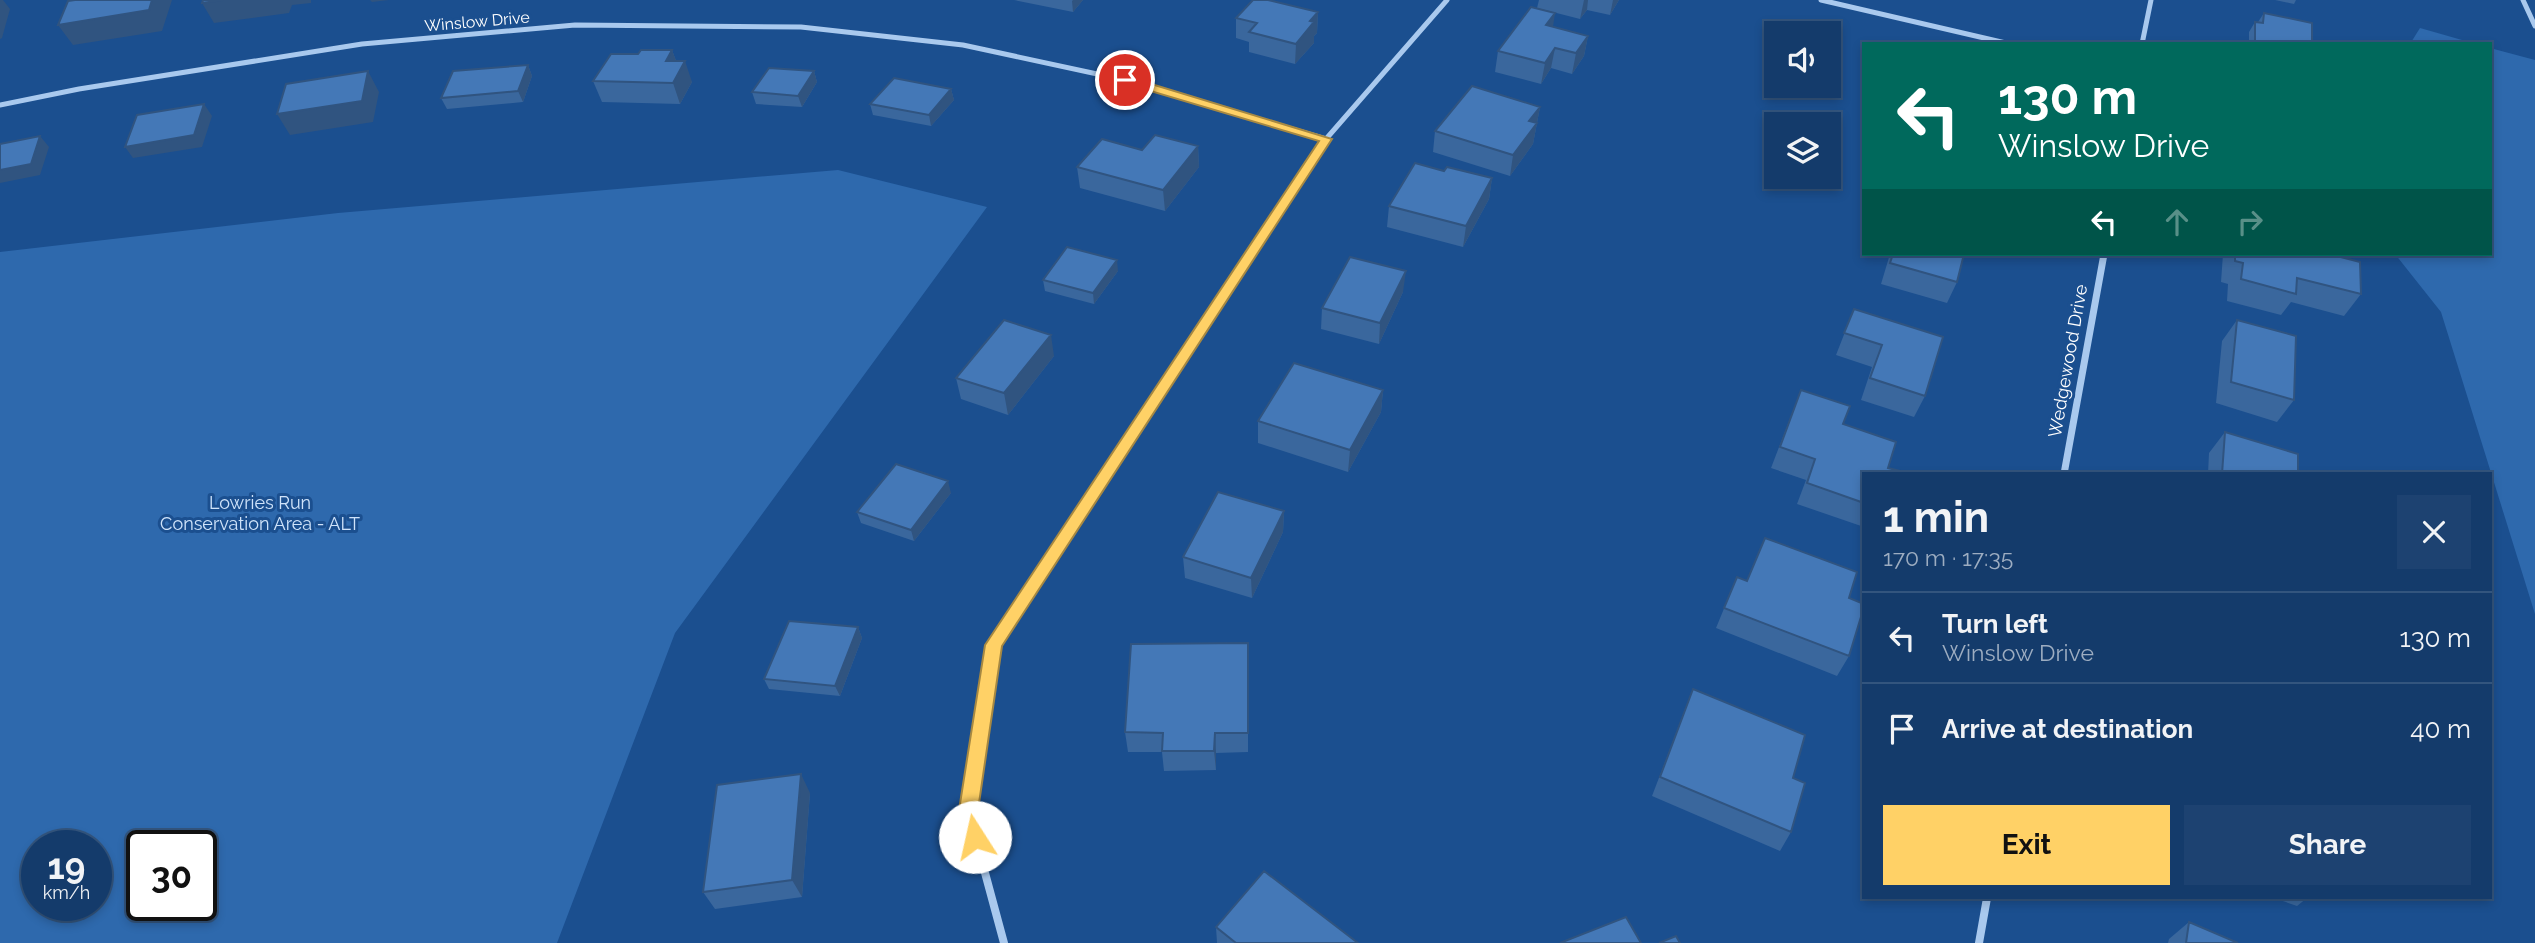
<!DOCTYPE html>
<meta charset="utf-8">
<style>
:root{--surface:#143b6b;--page:#1d4271;--text:#f1f3f6;--muted:#9dadc1;--line:#33557e;--accent:#ffd166}
body{margin:0;font-family:Raleway,sans-serif;background:var(--page);color:var(--text);height:100vh;display:flex;flex-direction:column;font-size:26px;white-space:nowrap}
*{box-sizing:border-box;margin:0}
p{font-size:23px;color:var(--muted)}
.icon{flex:none;width:38px;height:38px;fill:none;stroke:currentColor;stroke-width:2;stroke-linecap:round;stroke-linejoin:round}
.map{position:relative;flex:1;overflow:hidden}
.drawer{position:absolute;left:1862px;top:472px;width:630px;height:427px;display:flex;flex-direction:column;background:var(--surface);border-radius:0px;box-shadow:0 4px 10px #0003,0 0 0 2px var(--line)}
.drawer>*{flex:none}
.top-card{position:absolute;left:1862px;top:42px;width:630px;height:214px;border-radius:0px;box-shadow:0 4px 10px #0003,0 0 0 2px var(--line);background:#00695c;color:#fff;overflow:hidden}
.tools{position:absolute;left:1764px;top:21px;display:grid;gap:14px}
.tools a{display:grid;place-items:center;width:77px;height:77px;border-radius:0px;background:var(--surface);box-shadow:0 4px 10px #0003,0 0 0 2px var(--line);font-size:35px}
.speed{position:absolute;left:21px;top:830px;display:flex;gap:14px;font-size:35px;font-weight:700;text-align:center}
.speed>*{display:grid;place-content:center;width:91px;height:91px;border-radius:50%;background:var(--surface);box-shadow:0 4px 10px #0003,0 0 0 2px var(--line);line-height:1}
.speed small{font-size:18px;font-weight:400}
.speed .limit{border:4px solid #111;border-radius:10px;background:#fff;color:#111}
.pin{position:absolute;display:grid;place-items:center;width:60px;height:60px;color:#fff;margin:-30px;border:4px solid #fff;border-radius:50%;box-shadow:0 2px 7px #0007}
.me{position:absolute;width:77px;margin:-38px;rotate:350deg;stroke-linejoin:round;filter:drop-shadow(0 0 5px #0008)}
.turn{display:flex;align-items:center;gap:24px;height:147px;padding:0 21px;font-size:32px}
.turn .icon{width:91px;height:91px;stroke-width:2.5}
.turn b{display:block;font-size:49px;line-height:60px}
.lanes{display:flex;align-items:center;height:66px;padding:0 21px;background:#0003;justify-content:center;gap:35px;direction:ltr}
.lanes .off{opacity:.35}
.round{display:grid;place-items:center;flex:none;width:74px;height:74px;border-radius:0px;background:var(--page)}
.headline{display:flex;align-items:center;justify-content:space-between;height:119px;padding:0 21px}
h1{font-size:42px;font-weight:700;line-height:52px}
.action{display:flex;gap:14px;margin-top:auto;padding:14px 21px}
.action a{flex:1;height:80px;border-radius:0px;background:var(--accent);color:#111;font-size:28px;font-weight:700;line-height:80px;text-align:center}
.action a+a{background:var(--page);color:var(--text)}
ul{padding:0;list-style:none}
li{display:flex;align-items:center;gap:21px;height:91px;padding:0 21px;border-top:2px solid var(--line)}
li div{flex:1}
li b{display:block;font-size:26px}
li em{font-style:normal}
.map>svg:first-child{display:block}
</style>
<div class="map">
<svg width="2535" height="943" viewBox="0 0 2535 943">
<rect width="100%" height="100%" fill="#1b4f8f"/>
<!-- green -->
<path fill="#2e69ad" fill-rule="evenodd" d="M2420 28 2476 44H2410Z
M2490 48 2535 60V614L2441 312 2395 254H2490Z
M838 170 987 207 675 633 557 943H0V252L338 213ZM96 845V905H37V845ZM201 845V905H142V845Z"/>
<g fill="none" stroke-linecap="round" stroke-linejoin="round">
<!-- street-far2 -->
<path stroke="#a9c9ee" stroke-width="5" d="M1821 0 2010 44
M2523 0 2535 26
M2142 44 2151 0
M0 105 79 89 362 44 575 25 801 27 963 45 1125 80 1326 139
M1252 251 1326 139 1447 0"/>
<!-- street-far1 -->
<path stroke="#a9c9ee" stroke-width="7" d="M2064 474 2104 254
M1048 561 1253 250"/>
<!-- street -->
<path stroke="#a9c9ee" stroke-width="8" d="M1004 943 968 810 993 645 1049 559
M1979 943 1987 898"/>
</g>
<!-- wall -->
<path fill="#3a679d" d="M1014 0H1083L1073 12Z
M1539 0H1619L1610 15 1587 10 1580 19 1537 8Z
M2275 0H2296L2294 4Z
M1318 12 1317 33 1314 36V43L1295 64 1249 52V42L1236 38V18Z
M2264 13 2312 44H2249V32L2255 22H2258Z
M1553 27 1588 36 1584 56 1572 74 1551 68 1541 84 1495 72 1498 51Z
M672 50 676 61 692 82 680 104 602 102 593 81Z
M528 65 532 76 523 102 447 109 441 98Z
M814 71 817 82 802 107 756 104 752 92Z
M951 89 954 100 931 126 873 115 870 104Z
M1540 107 1533 144 1510 176 1433 152 1435 131Z
M1198 146 1199 167 1165 211 1080 188 1077 167 1142 150Z
M1444 171 1492 178 1489 199 1463 247 1387 227 1389 206Z
M1890 254H1964L1957 282 1947 303 1881 284Z
M2223 254H2329L2361 294 2344 316 2291 302 2281 315 2227 301 2228 284 2221 282Z
M1118 271 1094 304 1045 291 1043 280Z
M1403 292 1379 344 1321 329 1322 308Z
M1854 309 1925 396 1914 417 1861 400 1872 367 1836 355Z
M2237 320 2294 400 2277 422 2216 403 2222 341Z
M1054 356 1008 415 961 399 956 378Z
M1383 390 1381 412 1348 472 1258 443V421Z
M1801 390 1843 424 1864 474V527L1797 504 1806 480 1771 468Z
M2225 432 2298 474H2208L2209 453Z
M951 493 914 541 861 523 857 512Z
M1284 511 1283 532 1252 598 1185 578 1183 557Z
M1737 577 1747 581 1849 598V656L1837 676 1716 628Z
M858 627 862 638 840 696 769 689 764 679Z
M1248 643V752L1216 753V770L1164 771 1162 752H1128L1125 732Z
M1693 689 1793 778 1791 832 1780 851 1652 796Z
M810 793 802 897 715 909 703 892Z
M2274 898H2307L2297 906Z
M2189 922 2238 943H2168L2169 939Z
M1216 927 1358 943H1217Z"/>
<!-- shaded-wall -->
<path fill="#305480" d="M0 0H3L10 9 2 38 0 39Z
M152 0H172L162 31 73 45 58 25Z
M223 0H311V3L292 5 289 13 214 23 202 3Z
M370 0H389L372 2Z
M1073 0H1083L1073 12 1072 1Z
M1584 0H1588L1587 10 1580 19Z
M1613 0H1619L1610 15Z
M1318 12 1317 33 1314 36V43L1295 64 1296 44 1310 21Z
M1555 13 1552 34 1546 25Z
M1588 36 1584 56 1572 74 1576 53Z
M1555 48 1551 68 1541 84 1545 63Z
M672 50 680 71 666 61Z
M685 61 692 82 680 104 673 83Z
M528 65 532 76 523 102 518 91Z
M368 71 379 92 373 122 290 135 277 114Z
M814 71 817 82 802 107 798 96Z
M951 89 954 100 931 126 929 115Z
M204 104 212 116 202 147 133 158 125 147Z
M1540 107 1533 144 1510 176 1513 155 1529 121Z
M40 136 49 147 40 175 0 183V170Z
M1198 146 1199 167 1165 211 1163 190Z
M1492 178 1489 199 1463 247 1466 226Z
M1117 260 1118 271 1094 304 1093 293Z
M1406 271 1403 292 1379 344 1380 323Z
M1051 335 1054 356 1008 415 1004 393Z
M1383 390 1381 412 1348 472 1350 450Z
M948 481 951 493 914 541 911 530Z
M1284 511 1283 532 1252 598 1251 578Z
M858 627 862 638 840 696 835 686Z
M1215 733 1216 753V770L1214 751Z
M801 774 810 793 802 897 792 880Z"/>
<!-- building -->
<path fill="#4478b7" stroke="#305480" stroke-width="2" d="M75 0H152L149 10 58 25 68 1Z
M203 0H223L202 3Z
M1253 0H1268L1318 12 1310 21 1314 22 1296 44 1249 32 1257 23 1236 18Z
M1531 7 1555 13 1546 25 1588 36 1576 53 1555 48 1545 63 1498 51Z
M2264 13 2312 23V44H2264L2255 42V22L2263 23Z
M641 50H672L666 61H685L673 83 593 81 611 54H638Z
M528 65 518 91 441 98 453 71Z
M769 68 814 71 798 96 752 92Z
M368 71 362 101 277 114 286 84Z
M894 78 951 89 929 115 870 104Z
M1472 86 1540 107 1529 121 1537 123 1513 155 1435 131Z
M204 104 194 135 125 147 137 115Z
M1155 135 1198 146 1163 190 1077 167 1102 139 1142 150Z
M40 136 31 164 0 170V144Z
M1415 163 1444 171 1447 167 1492 178 1466 226 1389 206Z
M1067 247 1117 260 1093 293 1043 280Z
M1893 254H1964L1957 282 1890 263Z
M2235 254H2329L2360 262 2361 294 2297 278 2296 294 2241 279 2243 263 2235 261Z
M1350 257 1406 271 1380 323 1322 308Z
M1854 309 1943 337 1925 396 1870 378 1882 345 1844 333Z
M1004 320 1051 335 1004 393 956 378Z
M2237 320 2296 336 2294 400 2231 382Z
M1294 363 1383 390 1350 450 1258 421Z
M1801 390 1850 406 1843 424 1896 442 1888 468 1900 471 1899 474H1864V503L1807 483 1815 459 1780 447Z
M2225 432 2298 454V474H2222Z
M896 464 948 481 911 530 857 512Z
M1218 492 1284 511 1251 578 1183 557Z
M1765 538 1857 572 1849 598 1864 604V607L1849 656 1724 608 1737 577 1747 581Z
M789 621 858 627 835 686 764 679Z
M1248 643V733H1215L1214 751H1162L1163 733 1125 732 1131 644Z
M1693 689 1805 735 1793 778 1805 783 1791 832 1660 777Z
M801 774 792 880 703 892 717 785Z
M1264 871 1358 943H1236L1216 927Z
M1626 917 1641 943H1560Z
M2189 922 2238 943H2186Z
M1676 936 1680 943H1659Z"/>
<!-- route -->
<path fill="#ffd166" stroke="#a68842" stroke-width="2" d="M1125 76 1332 139 1002 646 978 810 985 837 982 843 975 846 968 843 959 810 985 645 1319 141 1120 82 1119 80Z"/>
<g text-anchor="middle" stroke-width="6" stroke-linejoin="round" paint-order="stroke">
<!-- far-street labels -->
<g font-size="16" fill="#fff" stroke="#1b4f8f">
<text transform="translate(477 21) rotate(-5)" y="6">Winslow Drive</text>
</g>
<!-- street labels -->
<g font-size="18" fill="#fff" stroke="#1b4f8f">
<text transform="translate(2068 361) rotate(-80)" y="6">Wedgewood Drive</text>
</g>
<!-- park labels -->
<g font-size="18" fill="#cfe3fa" stroke="#1b4f8f">
<text x="260" y="509">Lowries Run<tspan x="260" dy="21">Conservation Area - ALT</tspan></text>
</g>
</g>
</svg>
<div class="tools">
<a><svg class="icon" aria-label="sound" viewBox="0 0 24 24"><path d="M4 9h4l5-4v14l-5-4H4zM17 9q2 3 0 6"/></svg></a>
<a><svg class="icon" aria-label="layers" viewBox="0 0 24 24"><path d="M12 4l9 5-9 5-9-5zM3 14l9 5 9-5"/></svg></a>
</div>
<div class="speed"><div>19<small>km/h</small></div><div class="limit">30</div></div>
<div class="pin" style="left:1125px;top:80px;background:#d93025"><svg class="icon" aria-label="arrive" viewBox="0 0 24 24"><path d="M6 21V4h12l-3 4 3 4H6"/></svg></div>
<svg class="me" style="left:975px;top:837px" viewBox="-20 -20 40 40"><circle r="19" fill="#fff"/><path d="M0-13L10 11 0 6-10 11z" fill="#ffd166"/></svg>
<div class="top-card">
<div class="turn"><svg class="icon" aria-label="left" viewBox="0 0 24 24"><path d="M17 20v-9H6M10 6l-5 5 5 5"/></svg><div><b>130 m</b>Winslow Drive</div></div>
<div class="lanes"><svg class="icon" aria-label="left" viewBox="0 0 24 24"><path d="M17 20v-9H6M10 6l-5 5 5 5"/></svg><svg class="icon off" aria-label="ahead" viewBox="0 0 24 24"><path d="M12 20V5M6 11l6-6 6 6"/></svg><svg class="icon off" aria-label="right" viewBox="0 0 24 24"><path d="M7 20v-9h11M14 6l5 5-5 5"/></svg></div>
</div>
<section class="drawer">
<div class="headline"><div><h1>1 min</h1><p>170 m · 17:35</p></div><a class="round"><svg class="icon" aria-label="close" viewBox="0 0 24 24"><path d="M6 6l12 12M18 6L6 18"/></svg></a></div>
<ul>
<li><svg class="icon" aria-label="left" viewBox="0 0 24 24"><path d="M17 20v-9H6M10 6l-5 5 5 5"/></svg><div><b>Turn left</b><p>Winslow Drive</p></div><em>130 m</em></li>
<li><svg class="icon" aria-label="arrive" viewBox="0 0 24 24"><path d="M6 21V4h12l-3 4 3 4H6"/></svg><div><b>Arrive at destination</b></div><em>40 m</em></li>
</ul>
<div class="action"><a>Exit</a><a>Share</a></div>
</section>
</div>
